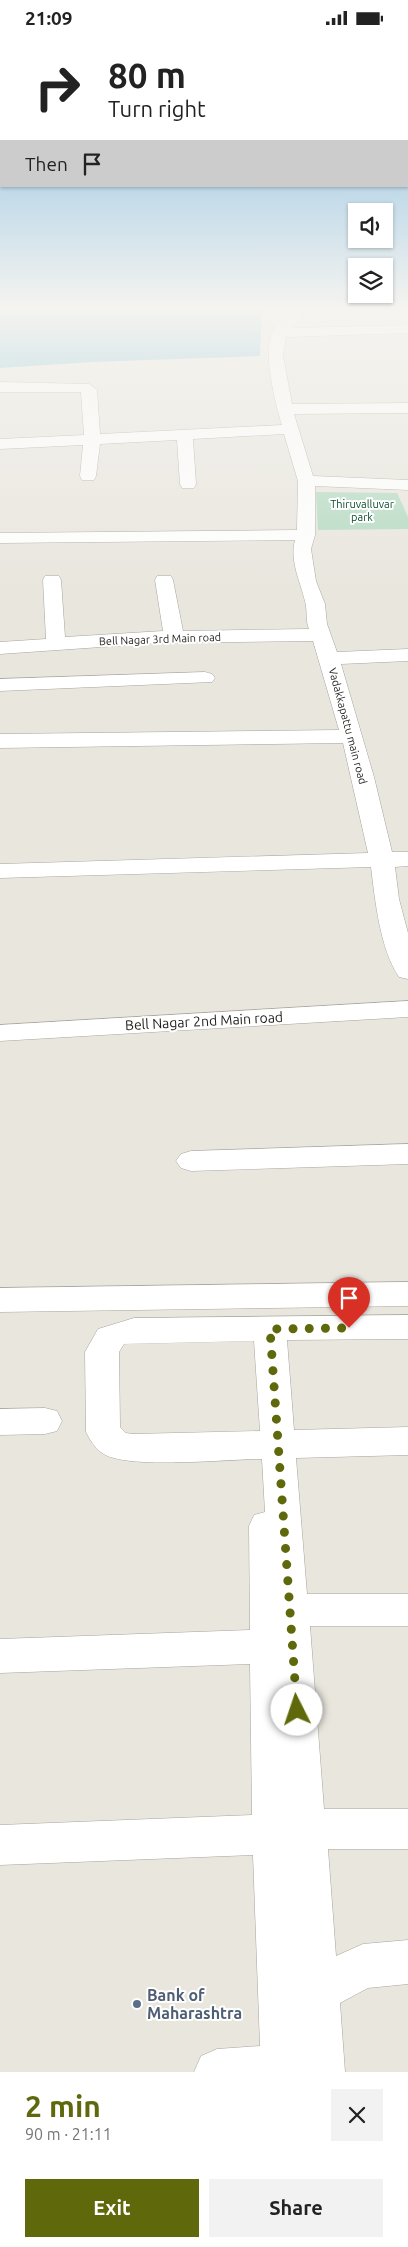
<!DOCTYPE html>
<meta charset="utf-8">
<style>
:root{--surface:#fff;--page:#f2f2f2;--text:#222;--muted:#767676;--accent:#5f680a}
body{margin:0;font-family:Ubuntu,sans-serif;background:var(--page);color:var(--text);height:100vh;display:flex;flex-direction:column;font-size:19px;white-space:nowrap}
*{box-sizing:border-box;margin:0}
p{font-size:16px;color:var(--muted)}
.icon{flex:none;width:28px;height:28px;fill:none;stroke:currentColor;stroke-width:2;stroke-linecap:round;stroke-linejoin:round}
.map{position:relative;height:2037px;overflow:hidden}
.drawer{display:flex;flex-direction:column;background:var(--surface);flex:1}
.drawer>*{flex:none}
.top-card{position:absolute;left:0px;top:0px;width:409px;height:152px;box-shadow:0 1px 4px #0004;background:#fff;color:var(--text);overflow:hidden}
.buttons{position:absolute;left:348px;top:168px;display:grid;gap:10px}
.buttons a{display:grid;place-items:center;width:45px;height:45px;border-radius:0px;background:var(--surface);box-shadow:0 1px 4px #0004;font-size:25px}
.pin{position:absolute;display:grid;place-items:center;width:42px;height:42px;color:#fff;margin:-51px -21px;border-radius:50% 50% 50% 0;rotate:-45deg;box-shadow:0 0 5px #0007}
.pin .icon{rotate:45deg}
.me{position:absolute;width:55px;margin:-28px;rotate:356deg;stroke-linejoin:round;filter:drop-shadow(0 0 4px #0008)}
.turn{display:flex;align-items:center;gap:18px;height:105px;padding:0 25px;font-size:22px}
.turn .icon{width:65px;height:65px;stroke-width:2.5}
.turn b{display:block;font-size:35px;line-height:42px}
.then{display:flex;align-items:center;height:48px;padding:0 25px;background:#0003;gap:10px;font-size:19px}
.round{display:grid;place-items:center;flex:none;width:52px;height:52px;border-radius:0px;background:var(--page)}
.headline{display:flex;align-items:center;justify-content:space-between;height:85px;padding:0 25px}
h1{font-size:30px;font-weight:700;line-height:38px;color:var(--accent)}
.primary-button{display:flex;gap:10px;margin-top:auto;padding:10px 25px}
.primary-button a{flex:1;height:58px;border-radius:0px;background:var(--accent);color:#fff;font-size:20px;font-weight:700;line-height:58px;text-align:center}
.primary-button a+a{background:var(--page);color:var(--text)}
.status{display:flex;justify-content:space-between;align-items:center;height:35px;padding:0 25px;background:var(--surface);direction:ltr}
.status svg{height:14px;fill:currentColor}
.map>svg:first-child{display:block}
</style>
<div class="status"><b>21:09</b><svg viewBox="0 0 49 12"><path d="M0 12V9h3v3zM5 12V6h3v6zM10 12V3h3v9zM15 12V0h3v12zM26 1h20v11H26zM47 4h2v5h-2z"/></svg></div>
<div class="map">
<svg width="408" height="2037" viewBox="0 0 408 2037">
<rect width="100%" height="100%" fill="#e9e6de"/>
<!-- green -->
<path fill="#b3dac1" d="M316 457 397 458 408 482V494L318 495Z"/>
<!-- water -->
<path fill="#7ebfd5" d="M0 273H262L260 321 92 327 0 333Z"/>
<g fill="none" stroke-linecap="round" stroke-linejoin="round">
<!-- minor casing -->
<g stroke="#a7a49d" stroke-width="1">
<path id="minor" d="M290 273H304L301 283 292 293 408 290V298L286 302 283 321 292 369 408 368V378L294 379 313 441 408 445V455L315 451V500L311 514 316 546 325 569 327 589 337 617 408 614V626L341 629 374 742 392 817H408V831L395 832 399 864 408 898V944L399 942C380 914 375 865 371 832L0 843V829L368 818 343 708 0 713V699L339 695 313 606 159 608 0 619V607L46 604 43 545 45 541H59L61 545 65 602 163 596 155 545 157 541H171L173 545 183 596 309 594C306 587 307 579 306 571 302 549 289 528 295 505L0 508V498L297 495 298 446 284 399 193 404 196 449 194 453H182L180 449 177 405 100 409 96 441 94 445H82L80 441 83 410 0 414V404L84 400 81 357H0V347L89 349 97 355 100 399 282 390C275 367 263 319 272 298 277 288 287 284 290 273Z
M205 637 212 639 215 643 212 647 0 656V644Z
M408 966V982L0 1006V990Z
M408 1109V1129L191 1136 181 1133 176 1126 181 1119 191 1116Z
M408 1247V1271L0 1277V1253Z
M408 1280V1304L287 1305 294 1395 408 1392V1420L296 1423 307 1559H408V1591H310L324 1774H408V1814H328L336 1921 363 1909 408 1905V1949L368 1953 340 1968 345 2037H194L201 2021 217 2014 260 2011 253 1820 0 1830V1790L252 1780 250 1629 0 1638V1604L250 1595 249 1491 254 1480 265 1477 262 1424C229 1424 125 1435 102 1418 95 1413 90 1405 86 1397L85 1317 98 1294 134 1283ZM254 1306 260 1396 133 1399 126 1398 120 1392 119 1317 124 1309Z
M45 1373 57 1376 62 1386 57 1396 45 1399 0 1400V1374Z"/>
</g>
<!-- minor -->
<use href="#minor" fill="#fff" fill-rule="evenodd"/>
</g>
<!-- sky -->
<linearGradient id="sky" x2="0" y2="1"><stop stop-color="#7db8e0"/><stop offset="0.49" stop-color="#f5f4f0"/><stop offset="1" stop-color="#f5f4f0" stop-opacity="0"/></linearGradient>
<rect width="408" height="558" fill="url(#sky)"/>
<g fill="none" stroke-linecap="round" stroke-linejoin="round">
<!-- route -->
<path stroke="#5f680a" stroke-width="9" stroke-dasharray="0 16.2" d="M297 1675 270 1294 349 1293"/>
</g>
<!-- markers -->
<circle fill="#5c6f8a" stroke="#fff" stroke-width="2" cx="137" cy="1969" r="5"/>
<g text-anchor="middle" stroke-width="4" stroke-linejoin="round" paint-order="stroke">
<!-- far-park labels -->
<g font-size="11" fill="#0d4c2d" stroke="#fff">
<text x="362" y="473">Thiruvalluvar<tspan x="362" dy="13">park</tspan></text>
</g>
<!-- far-street labels -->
<g font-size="11" fill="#1f1e1c" stroke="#fff">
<text transform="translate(160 604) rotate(-2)" y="4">Bell Nagar 3rd Main road</text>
<text transform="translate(348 691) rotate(75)" y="4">Vadakkapattu main road</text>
</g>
<!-- street labels -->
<g font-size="14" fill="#1f1e1c" stroke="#fff">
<text transform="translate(204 986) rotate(-3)" y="5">Bell Nagar 2nd Main road</text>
</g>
<!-- near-service labels -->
<g font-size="16" font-weight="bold" fill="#4e5e75" stroke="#fff" text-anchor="start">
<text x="147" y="1966">Bank of<tspan x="147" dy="18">Maharashtra</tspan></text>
</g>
</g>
</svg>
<div class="buttons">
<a><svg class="icon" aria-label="sound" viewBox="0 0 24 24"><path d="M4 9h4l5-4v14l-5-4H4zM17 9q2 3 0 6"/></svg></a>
<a><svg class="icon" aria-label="layers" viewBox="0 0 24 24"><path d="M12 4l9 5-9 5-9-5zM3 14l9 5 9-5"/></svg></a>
</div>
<div class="pin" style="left:349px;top:1293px;background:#d93025"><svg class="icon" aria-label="arrive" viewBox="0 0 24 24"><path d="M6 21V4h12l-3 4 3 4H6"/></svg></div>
<svg class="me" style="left:297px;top:1675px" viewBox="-20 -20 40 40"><circle r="19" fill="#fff"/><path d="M0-13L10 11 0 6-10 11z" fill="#5f680a"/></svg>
<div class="top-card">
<div class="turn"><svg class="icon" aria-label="right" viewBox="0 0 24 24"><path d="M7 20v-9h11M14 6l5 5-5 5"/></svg><div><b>80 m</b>Turn right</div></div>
<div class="then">Then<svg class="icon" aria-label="arrive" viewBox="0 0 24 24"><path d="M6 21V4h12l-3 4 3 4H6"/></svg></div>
</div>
</div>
<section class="drawer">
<div class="headline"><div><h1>2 min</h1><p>90 m · 21:11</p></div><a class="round"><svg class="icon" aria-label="close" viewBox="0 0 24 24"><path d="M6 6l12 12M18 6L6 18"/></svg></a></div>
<div class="primary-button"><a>Exit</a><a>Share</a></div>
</section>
